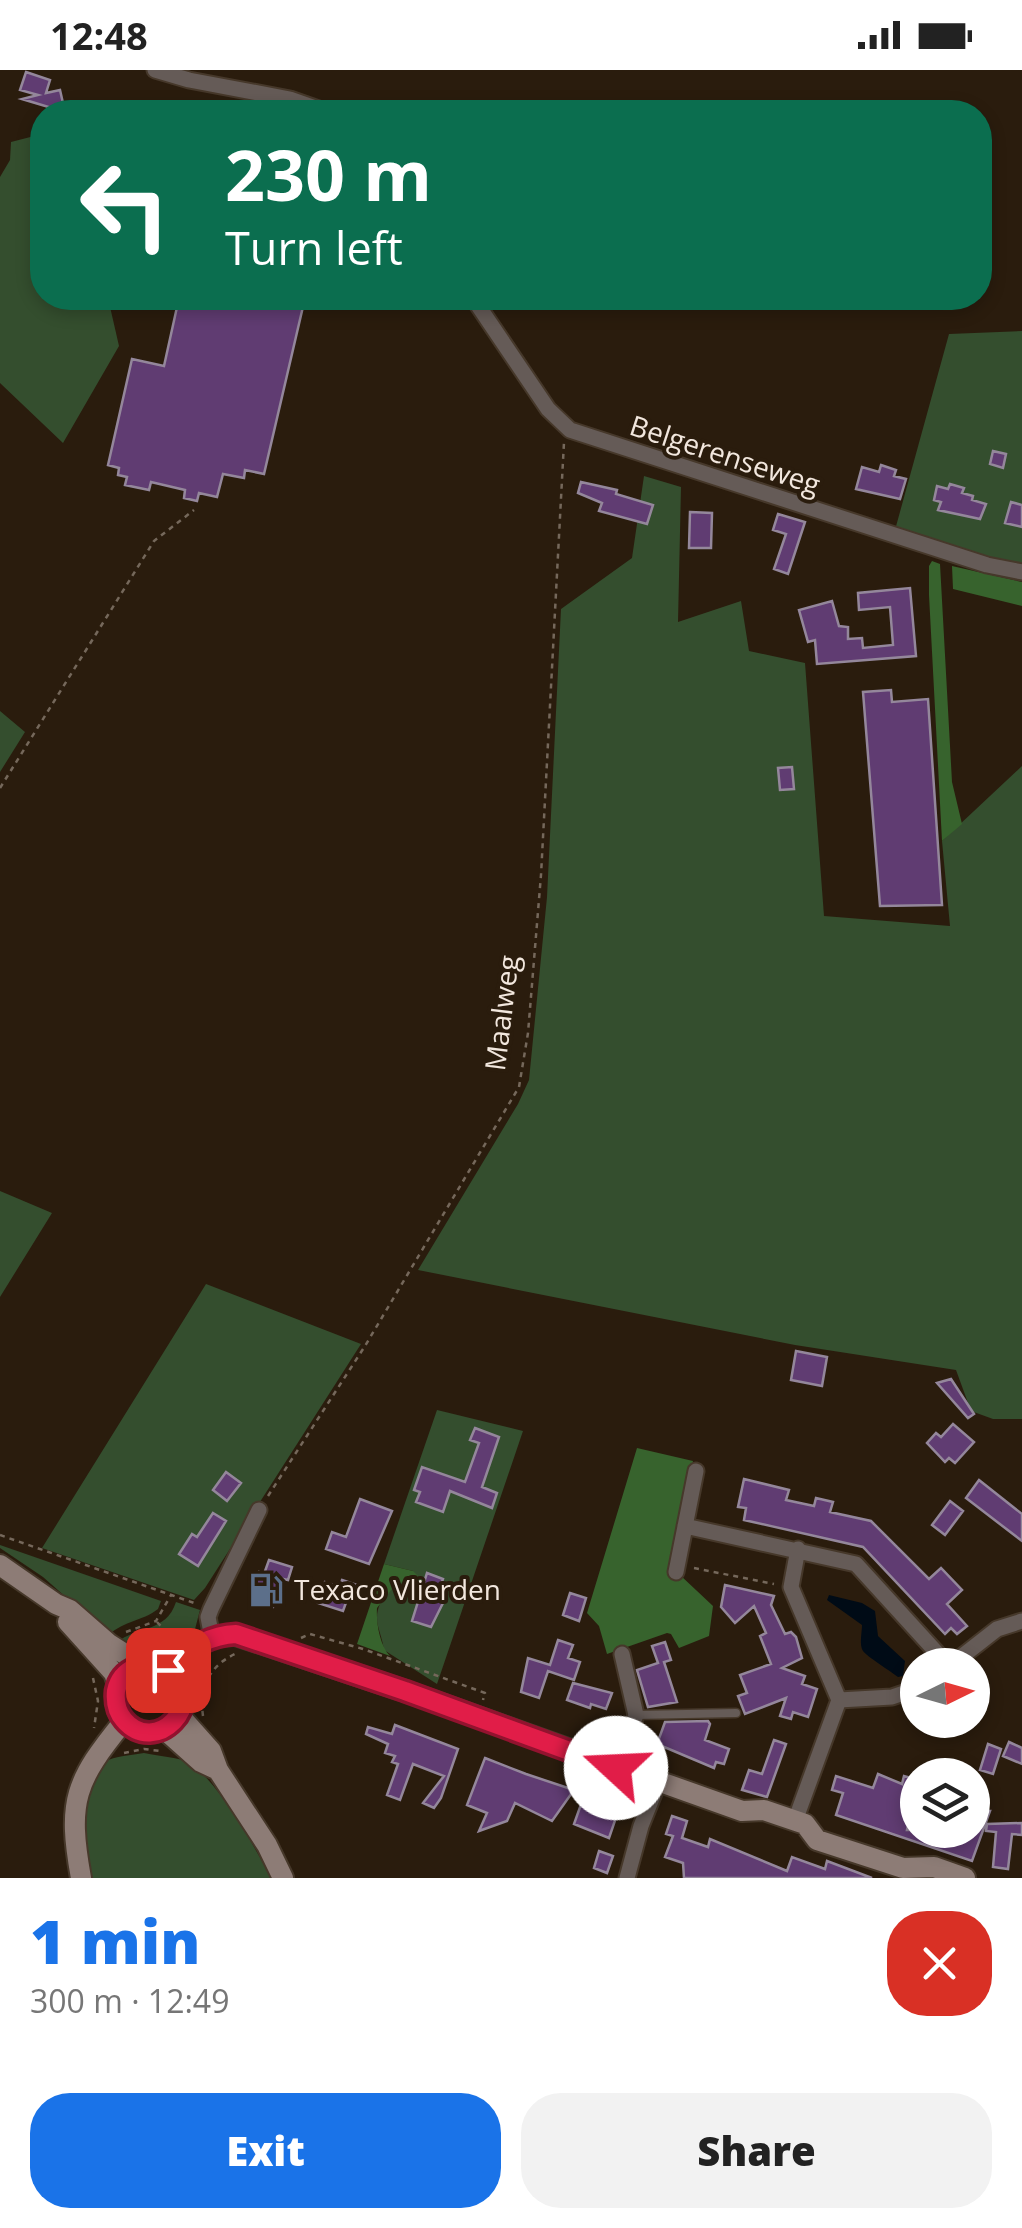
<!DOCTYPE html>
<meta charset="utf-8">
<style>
:root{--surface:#fff;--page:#f2f2f2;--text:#222;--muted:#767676;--accent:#1a73e8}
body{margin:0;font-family:"Open Sans",sans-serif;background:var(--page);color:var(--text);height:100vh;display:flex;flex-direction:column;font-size:38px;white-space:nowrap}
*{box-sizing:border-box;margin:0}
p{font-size:32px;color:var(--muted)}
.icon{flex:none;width:55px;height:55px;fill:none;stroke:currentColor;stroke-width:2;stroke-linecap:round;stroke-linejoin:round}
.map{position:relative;height:1808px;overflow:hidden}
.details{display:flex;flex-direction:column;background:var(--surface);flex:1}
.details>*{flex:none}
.banner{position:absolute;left:30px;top:30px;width:962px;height:210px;border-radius:40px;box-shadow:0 5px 15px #0003;background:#0b6e4f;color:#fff;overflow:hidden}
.needle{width:65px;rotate:85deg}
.tools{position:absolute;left:900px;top:1578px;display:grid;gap:20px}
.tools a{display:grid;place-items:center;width:90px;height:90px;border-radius:50%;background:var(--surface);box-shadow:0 5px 15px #0003;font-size:50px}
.pin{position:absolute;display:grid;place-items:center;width:85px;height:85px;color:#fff;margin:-42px;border-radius:20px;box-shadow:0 5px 15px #0006}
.me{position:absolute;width:110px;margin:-55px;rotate:290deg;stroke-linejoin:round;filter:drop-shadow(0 0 8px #0008)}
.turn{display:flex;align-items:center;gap:35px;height:210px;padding:0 30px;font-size:45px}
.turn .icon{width:130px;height:130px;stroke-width:2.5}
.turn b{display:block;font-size:70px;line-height:85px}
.round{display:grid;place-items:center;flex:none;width:105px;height:105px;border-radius:40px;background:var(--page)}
.headline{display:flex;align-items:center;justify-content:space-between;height:170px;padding:0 30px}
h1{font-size:60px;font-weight:800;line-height:75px;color:var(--accent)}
.cta{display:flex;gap:20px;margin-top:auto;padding:20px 30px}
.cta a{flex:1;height:115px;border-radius:40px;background:var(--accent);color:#fff;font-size:40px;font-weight:800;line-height:115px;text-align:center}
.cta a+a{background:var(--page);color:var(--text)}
.status{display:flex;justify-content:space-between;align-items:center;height:70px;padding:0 50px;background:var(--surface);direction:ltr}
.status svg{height:28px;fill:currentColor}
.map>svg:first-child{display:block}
</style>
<div class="status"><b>12:48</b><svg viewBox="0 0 49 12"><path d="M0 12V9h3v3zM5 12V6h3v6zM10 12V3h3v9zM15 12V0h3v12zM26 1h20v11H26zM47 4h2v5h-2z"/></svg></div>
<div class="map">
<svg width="1022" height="1808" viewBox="0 0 1022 1808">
<rect width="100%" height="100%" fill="#2a1c0d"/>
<!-- green -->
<path fill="#344e2e" d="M42 64V228H108L119 276 63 373 0 313V107L10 90 11 72Z
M1022 261V497L895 460 949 264Z
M644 406 681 417 678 552 741 531 749 581 805 593 824 846 950 856 942 771 1022 696V1349H993L971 1341 956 1300 795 1275 418 1200 518 1034 529 1010 547 827 561 539 632 488Z
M0 641 25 662 0 702Z
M0 1121 52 1143 0 1227Z
M206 1214 361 1274 205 1518 194 1530 42 1478Z
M437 1340 523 1361 437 1614 384 1580C383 1572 380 1564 378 1556 372 1530 395 1515 413 1501L384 1494Z
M0 1475 161 1531 158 1539C143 1551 123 1551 109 1565L43 1507 0 1478Z
M176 1532 200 1540 194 1563 176 1583 143 1587 116 1573C138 1555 166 1563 176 1532Z
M144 1683C157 1686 179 1687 189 1693 217 1709 256 1779 271 1808H85C82 1779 74 1709 104 1692 115 1686 132 1685 144 1683Z"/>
<!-- forest -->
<path fill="#37632d" d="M932 491 940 494 952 712 962 754 942 771 929 525V496Z
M952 496 1022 512V536L953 519Z
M637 1378 693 1391 670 1504 680 1505 713 1536 709 1566 679 1578 671 1564 667 1563 607 1584 599 1556 587 1543Z
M384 1494 413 1501 418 1506 417 1509 396 1514 377 1538C376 1553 380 1576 390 1586L357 1574Z"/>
<!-- water -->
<path fill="#000b16" d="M829 1525 862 1533 875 1541 878 1566 905 1591 903 1606 898 1607C892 1602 866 1586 863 1581 859 1575 862 1562 862 1555L827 1530Z"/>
<!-- building -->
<path fill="#603c72" stroke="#94879b" stroke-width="2.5" d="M26 2 50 10 46 23 60 20 65 42 22 29 38 25 20 20Z
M179 228H305L264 404 245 400 244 408 223 404 217 427 199 423 197 431 184 428 185 420 151 412 149 420 125 415 127 407 118 405 119 398 108 395 132 289 164 296Z
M993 381 1006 384 1003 398 990 394Z
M881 395 896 400 894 406 906 409 900 429 856 419 862 397 879 402Z
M581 412 617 420 616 424 653 435 647 454 599 441 602 433 578 423Z
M950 414 964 418 962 423 973 426 972 430 986 434 980 449 938 440 941 432 934 430 937 416 948 419Z
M1011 432 1022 435V457L1005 453Z
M690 442 712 443 711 478H689Z
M778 444 805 452 788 504 774 499 786 464 773 460Z
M910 518 916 586 817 594 815 570 808 572 799 540 832 531 839 556 848 557V569L862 568 863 578 893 575 890 537 859 540 858 523Z
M891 620 892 632 928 629 942 835 880 836 863 622Z
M792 697 794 719 780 720 778 698Z
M796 1281 827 1287 822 1316 791 1310Z
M951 1309 974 1344 968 1348 937 1313Z
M953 1354 974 1372 955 1393 949 1388 945 1392 927 1373 936 1363 941 1367Z
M475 1358 499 1367 482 1417 497 1423 492 1438 450 1421 443 1442 416 1432 420 1422 414 1420 422 1397 465 1412 479 1373 470 1370Z
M226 1402 241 1413 227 1431 213 1420Z
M744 1409 789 1420 786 1430 814 1436 816 1428 833 1432 830 1442 871 1451 929 1509 941 1498 962 1520 947 1534 967 1556 957 1564 951 1558 945 1564 863 1477 744 1450 746 1438 738 1437Z
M979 1410 1022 1444V1471L966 1428Z
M360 1429 392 1441 369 1494 326 1479 332 1462 346 1467Z
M950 1431 963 1441 945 1465 932 1455Z
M213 1443 226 1451 198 1496 179 1484 192 1464 197 1467Z
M269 1490 292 1497 288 1510 283 1509 273 1537 250 1529 259 1502 264 1504Z
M427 1503 443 1509 437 1526 445 1529 431 1557 412 1551Z
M342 1510 360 1516 355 1529 348 1527 343 1541 318 1533 325 1512 340 1517Z
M725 1515 774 1526 771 1535 785 1564 791 1562 796 1567 802 1588 782 1598 805 1606 802 1614 817 1619 808 1647 793 1642 791 1649 780 1646 786 1628 745 1644 738 1626 747 1623 740 1605 771 1594 760 1566 766 1563 754 1536 735 1553 721 1537Z
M570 1523 586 1528 579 1551 563 1545Z
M558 1570 573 1575 568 1588 580 1592 574 1610 548 1601 539 1628 521 1622 528 1588 550 1595Z
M665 1572 671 1590 664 1592 677 1632 648 1637 637 1600 658 1593 652 1576Z
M573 1613 612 1623 606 1639 591 1634 590 1638 567 1630Z
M708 1651 710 1654 705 1670 729 1679 724 1694 716 1692 714 1698 657 1674 665 1652Z
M395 1655 458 1679 441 1728 434 1738 423 1733 444 1706 413 1694 400 1730 387 1725 398 1694 392 1692 395 1686 385 1683 388 1674 366 1664 368 1657 392 1664Z
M774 1670 786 1674 767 1727 742 1720 749 1700 762 1704Z
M1009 1672 1022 1678V1694L1003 1686Z
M988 1674 1001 1679 993 1704 980 1700Z
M485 1688 526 1704 574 1720 552 1751 515 1733 507 1751 479 1761 487 1743 467 1735Z
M878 1704 902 1714 904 1706 918 1710 907 1760H972V1725L988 1731 985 1741H990L972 1791 836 1745 843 1723 832 1720 836 1706 873 1718Z
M584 1726 621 1733 609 1768 574 1754Z
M672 1746 687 1751 682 1768 708 1777 710 1769 787 1801 792 1787 825 1799 827 1791 872 1808H684L683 1793 665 1787 673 1766 666 1764Z
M1022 1753V1765L1012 1764 1008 1799 993 1797 996 1762 986 1761 987 1754Z
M599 1781 613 1786 607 1803 594 1798Z"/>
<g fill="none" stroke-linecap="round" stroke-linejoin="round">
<!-- lane casing -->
<g stroke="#46382a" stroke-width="11">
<path id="lane" d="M636 1645 736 1643"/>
</g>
<!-- street casing -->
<g stroke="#46382a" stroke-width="19">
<path id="street" d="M155 0 189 10 290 29 327 42
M473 228 548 339 570 360 987 495 1022 502
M685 1456 856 1494 948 1595
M676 1502 696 1401
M212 1568 208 1547 211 1539 259 1440
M951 1595 997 1559 1022 1551
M839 1630 892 1627 918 1618
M617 1698 636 1645 622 1584
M795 1751 839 1630 791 1517 798 1479
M627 1808 641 1756 659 1711"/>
</g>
<!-- secondary casing -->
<g stroke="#46382a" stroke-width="24">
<path id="secondary" d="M0 1495 56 1534 70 1540 109 1574 142 1595
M68 1552 114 1603 118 1615
M116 1628a34 34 0 1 1 68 0a34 34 0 1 1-68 0Z
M165 1598C185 1580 208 1564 236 1565L405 1621 742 1741 764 1740 805 1754 817 1770 903 1798 934 1797 965 1808
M179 1645 211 1681 218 1700 267 1775 283 1808
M164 1659 201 1692 218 1700
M81 1808C67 1731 75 1711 124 1651"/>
</g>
<!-- path -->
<path stroke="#75685b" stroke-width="2.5" stroke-dasharray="5 5" stroke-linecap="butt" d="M0 718 154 471 194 440
M268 1426 365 1276 519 1017 528 963 541 805 564 372
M0 1465 197 1534
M694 1498 774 1514
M157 1552 172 1568
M126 1562 156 1551 171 1525
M301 1568 310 1564 363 1579 485 1623 483 1630
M93 1608 98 1631 94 1658
M203 1646C199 1618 209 1596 235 1584
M124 1683 144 1679 160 1681"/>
<!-- lane -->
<use href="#lane" stroke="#655b57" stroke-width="8"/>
<!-- street -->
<use href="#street" stroke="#655b57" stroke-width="15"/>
<!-- secondary -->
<use href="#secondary" stroke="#8d7c76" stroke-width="20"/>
</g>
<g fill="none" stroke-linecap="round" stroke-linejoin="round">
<!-- route casing -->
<g stroke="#92132f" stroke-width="25">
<path id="route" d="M168 1600C210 1633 155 1687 124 1650 117 1642 115 1631 116 1621 121 1597 146 1590 165 1598 185 1580 208 1565 236 1564L405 1621 616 1698"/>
</g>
<!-- route -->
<use href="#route" stroke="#e11d48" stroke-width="18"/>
</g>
<!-- icons -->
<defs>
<g id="fuel-bare" transform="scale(2.7)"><path d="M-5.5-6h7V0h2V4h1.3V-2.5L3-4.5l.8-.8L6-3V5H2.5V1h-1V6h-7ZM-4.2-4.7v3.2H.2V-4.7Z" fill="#5c6f8a" stroke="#2a1c0d" stroke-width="2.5" paint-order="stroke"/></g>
</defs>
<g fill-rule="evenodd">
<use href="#fuel-bare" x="266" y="1520"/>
</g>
<g text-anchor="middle" stroke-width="8" stroke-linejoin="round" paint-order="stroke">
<!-- street labels -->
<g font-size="28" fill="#f2e7de" stroke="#2a1c0d">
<text transform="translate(725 385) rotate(18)" y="10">Belgerenseweg</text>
<text transform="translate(502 943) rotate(-83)" y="10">Maalweg</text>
</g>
<!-- poi labels -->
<g font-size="28" fill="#f2e7de" stroke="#2a1c0d" text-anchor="start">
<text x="294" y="1530">Texaco Vlierden</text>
</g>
</g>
</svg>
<div class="tools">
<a><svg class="needle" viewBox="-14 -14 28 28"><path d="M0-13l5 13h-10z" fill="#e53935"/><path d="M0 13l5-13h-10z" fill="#767676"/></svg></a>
<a><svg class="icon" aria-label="layers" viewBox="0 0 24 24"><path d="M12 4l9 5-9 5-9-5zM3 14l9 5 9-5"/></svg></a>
</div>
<div class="pin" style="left:168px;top:1600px;background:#d93025"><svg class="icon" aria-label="arrive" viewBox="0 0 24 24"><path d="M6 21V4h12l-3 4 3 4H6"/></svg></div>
<svg class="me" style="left:616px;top:1698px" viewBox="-20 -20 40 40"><circle r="19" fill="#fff"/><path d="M0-13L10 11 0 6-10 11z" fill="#e11d48"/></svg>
<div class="banner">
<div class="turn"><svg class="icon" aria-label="left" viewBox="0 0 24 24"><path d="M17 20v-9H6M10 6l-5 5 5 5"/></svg><div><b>230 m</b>Turn left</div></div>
</div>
</div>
<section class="details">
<div class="headline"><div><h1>1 min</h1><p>300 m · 12:49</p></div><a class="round" style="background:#d93025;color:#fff"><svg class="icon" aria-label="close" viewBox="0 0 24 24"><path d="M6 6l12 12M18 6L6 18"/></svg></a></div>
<div class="cta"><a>Exit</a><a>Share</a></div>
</section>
